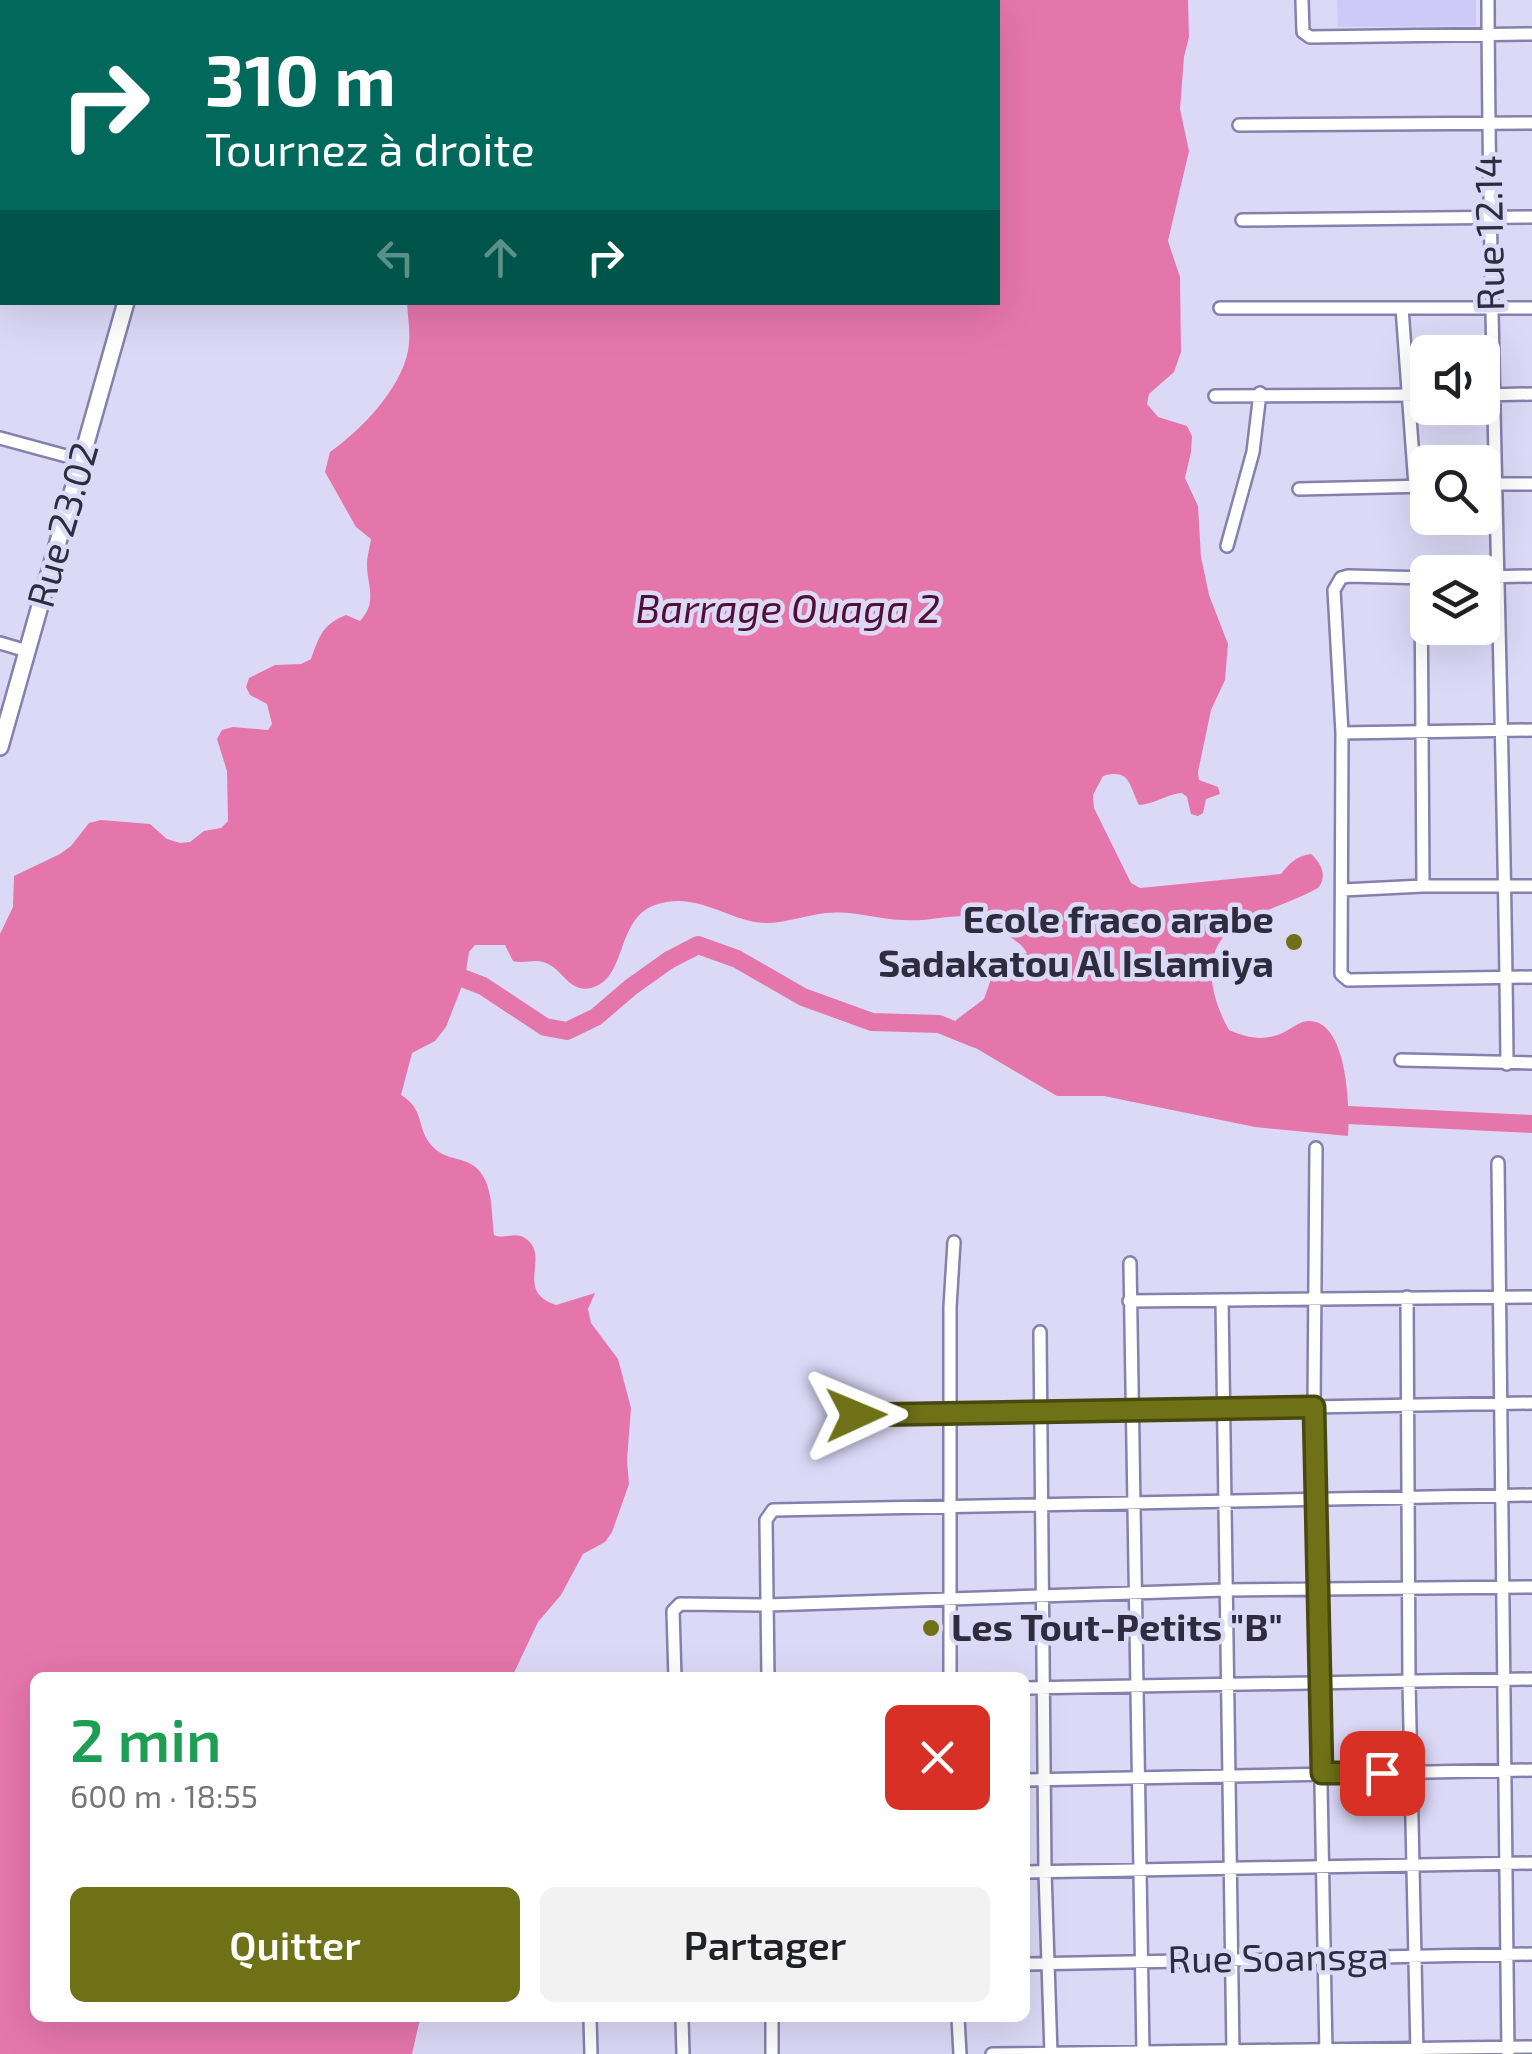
<!DOCTYPE html>
<html lang="fr">
<meta charset="utf-8">
<style>
:root{--surface:#fff;--page:#f2f2f2;--text:#202124;--muted:#757577;--accent:#6f7116}
body{margin:0;font-family:"Exo 2",sans-serif;background:var(--page);color:var(--text);height:100vh;display:flex;flex-direction:column;font-size:38px;white-space:nowrap}
*{box-sizing:border-box;margin:0}
p{font-size:32px;color:var(--muted)}
.icon{flex:none;width:55px;height:55px;fill:none;stroke:currentColor;stroke-width:2;stroke-linecap:round;stroke-linejoin:round}
.map{position:relative;flex:1;overflow:hidden}
.panel{position:absolute;left:30px;top:1672px;width:1000px;height:350px;display:flex;flex-direction:column;background:var(--surface);border-radius:15px;box-shadow:0 10px 40px #0002}
.panel>*{flex:none}
.hud{position:absolute;left:0px;top:0px;width:1000px;height:305px;box-shadow:0 10px 40px #0002;background:#00695c;color:#fff;overflow:hidden}
.fabs{position:absolute;left:1410px;top:335px;display:grid;gap:20px}
.fabs a{display:grid;place-items:center;width:90px;height:90px;border-radius:15px;background:var(--surface);box-shadow:0 10px 40px #0002;font-size:50px}
.pin{position:absolute;display:grid;place-items:center;width:85px;height:85px;color:#fff;margin:-42px;border-radius:20px;box-shadow:0 5px 15px #0006}
.me{position:absolute;width:110px;margin:-55px;rotate:89deg;stroke-linejoin:round;filter:drop-shadow(0 0 8px #0008)}
.turn{display:flex;align-items:center;gap:35px;height:210px;padding:0 40px;font-size:45px}
.turn .icon{width:130px;height:130px;stroke-width:2.5}
.turn b{display:block;font-size:70px;line-height:85px}
.lanes{display:flex;align-items:center;height:95px;padding:0 40px;background:#0003;justify-content:center;gap:50px;direction:ltr}
.lanes .off{opacity:.35}
.round{display:grid;place-items:center;flex:none;width:105px;height:105px;border-radius:15px;background:var(--page)}
.overview{display:flex;align-items:center;justify-content:space-between;height:170px;padding:0 40px}
h1{font-size:60px;font-weight:600;line-height:75px;color:#1e9e55}
.button{display:flex;gap:20px;margin-top:auto;padding:20px 40px}
.button a{flex:1;height:115px;border-radius:15px;background:var(--accent);color:#fff;font-size:40px;font-weight:600;line-height:115px;text-align:center}
.button a+a{background:var(--page);color:var(--text)}
.map>svg:first-child{display:block}
</style>
<div class="map">
<svg width="1532" height="2054" viewBox="0 0 1532 2054">
<rect width="100%" height="100%" fill="#dcd9f7"/>
<!-- built -->
<path fill="#cfc9f7" d="M1337 0H1476V26L1338 27Z"/>
<!-- water -->
<path fill="#e576ac" d="M387 0H1188L1189 37 1184 57 1180 109 1189 151 1168 241 1180 277 1181 352 1174 372 1149 394 1147 404 1158 417 1187 426 1192 436 1191 452 1185 478 1198 506 1201 557 1209 595 1228 644 1225 680 1211 710 1198 772 1199 780 1218 787 1220 794 1206 799 1203 813 1198 816 1191 814 1187 797 1182 793C1166 794 1156 804 1139 805 1129 786 1131 768 1103 776L1093 795 1094 808 1131 883 1140 888 1281 874C1290 863 1296 856 1311 854 1321 863 1328 876 1318 888 1293 902 1253 913 1232 929 1199 954 1212 1000 1229 1030 1249 1039 1268 1042 1288 1030 1295 1026 1301 1021 1309 1021 1348 1021 1350 1109 1348 1136L1255 1127 1104 1096H1057L957 1037 956 1020 984 999 996 965 1002 957 1027 953C1022 944 1013 939 1004 933 962 903 947 923 902 920 877 919 852 910 826 913 807 915 786 923 766 923 730 923 698 890 655 905 616 919 627 976 594 987 569 996 563 967 543 962 534 959 524 964 513 961L505 945H475L469 952 465 978 446 1027 435 1041 412 1053 401 1095C426 1110 415 1128 433 1147 443 1158 456 1157 469 1163 494 1175 491 1211 494 1235 504 1240 515 1231 525 1238 552 1256 513 1291 556 1305L595 1293 588 1309 591 1323 618 1359 631 1408 627 1460 629 1484 612 1532 605 1542 583 1554 561 1595 538 1622 512 1677 35 1678V2018H425L419 2023 412 2054H0V934L13 907 14 876 60 854 71 846 89 823 101 820 150 824 167 839 180 843 190 842 204 831 221 828 228 821 227 771 217 739 222 730 233 727 268 730 272 724 267 704 250 695 246 687 249 678 275 665 301 664 311 659C319 636 323 624 346 615L360 621C378 602 367 586 367 564 367 556 370 547 371 539L356 527 325 472 330 452C361 430 400 390 408 351 411 336 408 318 407 303L998 302V2H386Z"/>
<g fill="none" stroke-linecap="round" stroke-linejoin="round">
<!-- river -->
<path stroke="#e576ac" stroke-width="18" d="M444 971 483 986 545 1027 567 1031 596 1017 631 987 669 960 698 945 737 959 803 997 872 1022 939 1024 976 1039
M1328 1114 1532 1124"/>
<!-- street casing -->
<g stroke="#8680ad" stroke-width="16">
<path id="street" d="M1302 0 1303 32 1310 37 1532 34
M1488 0C1489 355 1504 709 1507 1064
M41 2 42 0
M1239 125 1532 123
M0 151 2 142
M0 165 2 166
M1242 220 1532 217
M1220 308H1532
M1402 308 1415 486
M1482 395 1532 394
M1215 396 1428 395
M0 438 81 460
M1482 484H1532
M1299 489 1428 486
M1227 546 1253 452 1260 393
M1482 577 1532 576
M1421 578 1423 886
M1428 578 1348 576 1341 578 1334 590 1342 733 1341 974 1348 980 1532 977
M0 643 27 651
M1342 733 1532 730
M1343 890 1423 886H1532
M1401 1060 1532 1063
M1316 1148 1314 1407 1326 2054
M1498 1163 1508 2054
M1130 1263 1143 2054
M1407 1297 1409 1681 1417 2054
M1222 1300 1233 2054
M1129 1301 1532 1297
M1040 1332 1045 1872 1051 2054
M857 1415 1532 1403
M675 1678 673 1611 680 1604 767 1605 1225 1590 1532 1587
M768 1678 766 1520 773 1510 1532 1495
M950 1678V1307L954 1242
M1025 1688 1532 1679
M1025 1780 1532 1770
M1025 1872 1532 1863
M1025 1964 1532 1954
M590 2018 591 2054
M682 2018 683 2054
M772 2018V2054
M958 2018 960 2054
M992 2054 1532 2047"/>
</g>
<!-- secondary casing -->
<g stroke="#8680ad" stroke-width="20">
<path id="secondary" d="M211 2 212 0
M0 747 126 302"/>
</g>
<!-- street -->
<use href="#street" stroke="#fff" stroke-width="11"/>
<!-- secondary -->
<use href="#secondary" stroke="#fff" stroke-width="15"/>
</g>
<g fill="none" stroke-linecap="round" stroke-linejoin="round">
<!-- route casing -->
<g stroke="#48490e" stroke-width="25">
<path id="route" d="M856 1415 1314 1407 1322 1773H1382"/>
</g>
<!-- route -->
<use href="#route" stroke="#6f7116" stroke-width="18"/>
</g>
<!-- markers -->
<g fill="#6f7116" stroke="#dcd9f7" stroke-width="4">
<circle cx="1294" cy="942" r="10"/>
<circle cx="931" cy="1628" r="10"/>
</g>
<g text-anchor="middle" stroke-width="9" stroke-linejoin="round" paint-order="stroke">
<!-- street labels -->
<g font-size="38" fill="#2f2c3f" stroke="#dcd9f7">
<text transform="translate(1490 233) rotate(-91)" y="13">Rue 12.14</text>
<text transform="translate(63 525) rotate(-74)" y="13">Rue 23.02</text>
<text transform="translate(1278 1958) rotate(-1)" y="13">Rue Soansga</text>
</g>
<!-- poi labels -->
<g font-size="38" font-weight="bold" fill="#2f2c3f" stroke="#dcd9f7" text-anchor="end">
<text x="1274" y="933">Ecole fraco arabe<tspan x="1274" dy="44">Sadakatou Al Islamiya</tspan></text>
<text x="951" y="1641" text-anchor="start">Les Tout-Petits "B"</text>
</g>
<!-- water labels -->
<g font-size="40" font-style="italic" fill="#530e35" stroke="#dcd9f7">
<text x="788" y="623">Barrage Ouaga 2</text>
</g>
</g>
</svg>
<div class="fabs">
<a><svg class="icon" aria-label="sound" viewBox="0 0 24 24"><path d="M4 9h4l5-4v14l-5-4H4zM17 9q2 3 0 6"/></svg></a>
<a><svg class="icon" aria-label="search" viewBox="0 0 24 24"><circle cx="10" cy="10" r="6"/><path d="M15 15l6 6"/></svg></a>
<a><svg class="icon" aria-label="layers" viewBox="0 0 24 24"><path d="M12 4l9 5-9 5-9-5zM3 14l9 5 9-5"/></svg></a>
</div>
<div class="pin" style="left:1382px;top:1773px;background:#d93025"><svg class="icon" aria-label="arrive" viewBox="0 0 24 24"><path d="M6 21V4h12l-3 4 3 4H6"/></svg></div>
<svg class="me" style="left:856px;top:1415px" viewBox="-20 -20 40 40"><path d="M0-17L14 15 0 8-14 15z" fill="#6f7116" stroke="#fff" stroke-width="4"/></svg>
<div class="hud">
<div class="turn"><svg class="icon" aria-label="right" viewBox="0 0 24 24"><path d="M7 20v-9h11M14 6l5 5-5 5"/></svg><div><b>310 m</b>Tournez à droite</div></div>
<div class="lanes"><svg class="icon off" aria-label="left" viewBox="0 0 24 24"><path d="M17 20v-9H6M10 6l-5 5 5 5"/></svg><svg class="icon off" aria-label="ahead" viewBox="0 0 24 24"><path d="M12 20V5M6 11l6-6 6 6"/></svg><svg class="icon" aria-label="right" viewBox="0 0 24 24"><path d="M7 20v-9h11M14 6l5 5-5 5"/></svg></div>
</div>
<section class="panel">
<div class="overview"><div><h1>2 min</h1><p>600 m · 18:55</p></div><a class="round" style="background:#d93025;color:#fff"><svg class="icon" aria-label="close" viewBox="0 0 24 24"><path d="M6 6l12 12M18 6L6 18"/></svg></a></div>
<div class="button"><a>Quitter</a><a>Partager</a></div>
</section>
</div>
